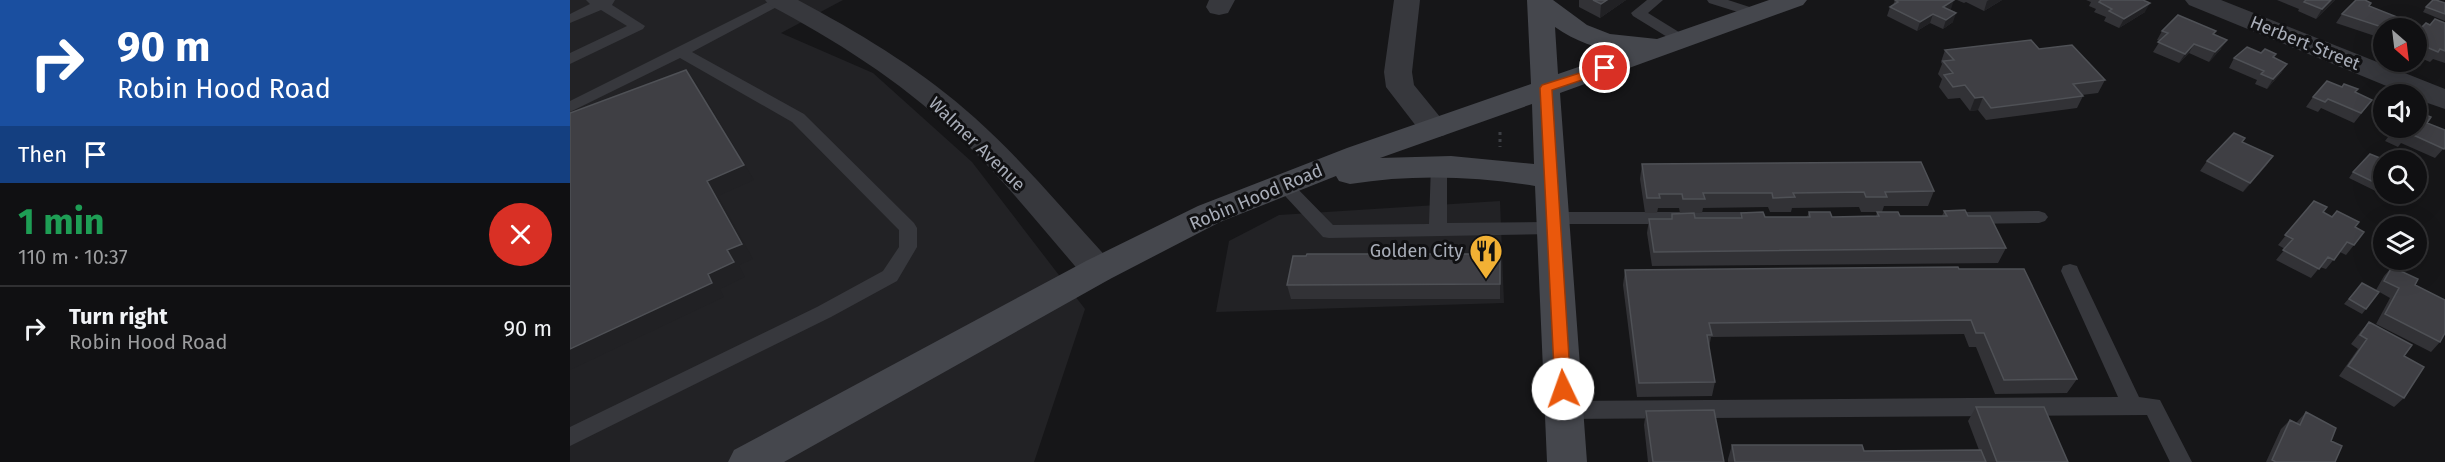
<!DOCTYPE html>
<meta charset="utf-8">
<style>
:root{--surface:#101012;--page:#19191b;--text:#f1f3f6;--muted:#9c9d9f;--line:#303032}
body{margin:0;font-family:"Fira Sans",sans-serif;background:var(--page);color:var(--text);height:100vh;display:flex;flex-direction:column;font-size:22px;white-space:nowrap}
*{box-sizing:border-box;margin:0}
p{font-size:20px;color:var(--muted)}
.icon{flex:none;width:33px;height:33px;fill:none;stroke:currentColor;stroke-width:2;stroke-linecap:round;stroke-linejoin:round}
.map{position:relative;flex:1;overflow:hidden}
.side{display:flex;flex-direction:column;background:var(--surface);width:570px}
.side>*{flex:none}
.guide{background:#1a4fa0;color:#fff;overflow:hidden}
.needle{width:39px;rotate:152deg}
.tools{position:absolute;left:1803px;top:18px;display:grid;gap:12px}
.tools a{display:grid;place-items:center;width:54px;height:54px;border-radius:50%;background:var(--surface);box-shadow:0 6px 24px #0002,0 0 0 2px var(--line);font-size:30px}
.pin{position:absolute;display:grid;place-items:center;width:51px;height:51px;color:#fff;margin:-26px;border:3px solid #fff;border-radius:50%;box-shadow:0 2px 6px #0007}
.me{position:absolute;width:66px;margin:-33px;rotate:357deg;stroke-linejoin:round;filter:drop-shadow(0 0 4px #0008)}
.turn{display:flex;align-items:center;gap:21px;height:126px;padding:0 18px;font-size:27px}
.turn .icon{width:78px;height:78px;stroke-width:2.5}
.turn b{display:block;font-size:42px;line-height:51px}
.then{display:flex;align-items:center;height:57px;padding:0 18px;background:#0003;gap:12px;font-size:22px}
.round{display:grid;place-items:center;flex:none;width:63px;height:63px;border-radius:32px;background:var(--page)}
.headline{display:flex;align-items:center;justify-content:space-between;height:102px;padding:0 18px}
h1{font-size:36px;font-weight:700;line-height:45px;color:#1e9e55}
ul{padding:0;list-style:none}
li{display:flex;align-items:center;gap:18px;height:84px;padding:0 18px;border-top:2px solid var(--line)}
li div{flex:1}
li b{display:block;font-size:22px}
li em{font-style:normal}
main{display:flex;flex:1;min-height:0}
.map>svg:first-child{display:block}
</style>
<main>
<section class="side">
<div class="guide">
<div class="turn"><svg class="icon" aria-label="right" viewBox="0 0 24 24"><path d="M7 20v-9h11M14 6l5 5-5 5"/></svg><div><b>90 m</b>Robin Hood Road</div></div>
<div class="then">Then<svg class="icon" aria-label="arrive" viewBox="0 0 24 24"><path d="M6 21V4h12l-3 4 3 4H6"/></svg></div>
</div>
<div class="headline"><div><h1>1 min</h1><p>110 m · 10:37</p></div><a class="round" style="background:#d93025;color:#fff"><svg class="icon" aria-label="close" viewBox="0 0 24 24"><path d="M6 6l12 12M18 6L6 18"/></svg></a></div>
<ul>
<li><svg class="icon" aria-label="right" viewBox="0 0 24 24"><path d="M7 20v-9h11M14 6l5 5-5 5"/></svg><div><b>Turn right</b><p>Robin Hood Road</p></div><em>90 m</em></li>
</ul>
</section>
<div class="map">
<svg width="1875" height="462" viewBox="0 0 1875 462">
<rect width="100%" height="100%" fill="#161618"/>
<!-- built -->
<path fill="#222225" d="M0 0H273L211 33 303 73 402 162 515 309 464 462H0Z
M930 201 934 303 646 312 659 241 709 215Z"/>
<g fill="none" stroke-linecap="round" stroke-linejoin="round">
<!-- path -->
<path stroke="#3d3f44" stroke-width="3" stroke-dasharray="3 4" stroke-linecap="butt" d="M930 132V147"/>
<!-- lane -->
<path fill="#37383d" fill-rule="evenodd" d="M16 0H45L42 5 75 26 73 29 0 64V53L57 26 31 10 0 23V14L20 4Z
M202 0 218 1 122 52 234 114 344 223 347 228V247L327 281 261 317 0 446V427L247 307 313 271 329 247V230L222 122 110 58 0 112V101Z
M1077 0H1093L1078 13 1117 37 1119 40 1117 43H1107L1063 16 1061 13Z
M1137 0H1158L1192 11 1194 14 1187 18 1139 3Z
M869 159 875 161 877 165V223L977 222 975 218 978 214 984 212H1177L1183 214 1186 218 1183 222 1177 224H991L993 228 990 233 984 234 759 238 753 237 704 184 707 180H719L763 225 859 224 861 165 863 161Z
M1469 211 1475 213 1478 217 1475 221 1469 223 1396 224 1390 222 1387 218 1390 214 1396 212Z
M1500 264 1507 266 1509 271 1569 397 1590 400 1622 462H1600L1577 415 994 419 987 416 984 410 987 404 994 401 1548 397 1491 271 1493 266Z"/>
<!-- street -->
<path fill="#37383d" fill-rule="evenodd" d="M195 0H228L239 6C298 38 355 73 405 118 454 162 496 213 540 261L545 270 540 279 528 283 516 279C473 229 432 177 384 132 329 80 265 40 199 5Z
M639 0H665L658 13 649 15 640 13 636 7Z
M824 0H850L842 72 844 85 879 128 875 135 864 138 853 135 816 87 814 72Z
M1615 0H1651L1875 89V109L1846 99V94H1836L1619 5Z"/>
<!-- secondary -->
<path fill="#45474d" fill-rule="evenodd" d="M957 0H983L1017 25 1040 34 1087 39 1199 0H1237L1233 5 990 93 1017 462H977L965 186C903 176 842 174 780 184L769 181 766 176 650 222 540 279 214 462H158L164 450 516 261 628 206 777 148 961 84ZM985 27C1005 41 1027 49 1052 52L988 74ZM962 104 964 164 881 156 810 158Z"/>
</g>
<!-- wall -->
<path fill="#323236" d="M1009 0H1056L1030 18 1009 7Z
M1325 0 1381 9 1379 10 1383 22 1373 29 1360 23 1347 31 1317 16 1320 7 1323 5Z
M1387 0H1432L1414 11 1396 2 1394 3Z
M1516 0H1573L1575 12 1549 28 1534 21 1536 17 1524 12 1526 9 1519 6 1521 2Z
M1707 0H1765L1746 19 1728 11 1729 9Z
M1875 3V21L1853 12 1856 7Z
M1799 6 1825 28H1814V39L1766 23 1772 14Z
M1875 23V63L1863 59 1860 62 1846 56 1849 53 1846 52V33L1860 25Z
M1592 31 1644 34 1651 49 1639 62 1619 53 1609 63 1583 52 1590 41 1587 40Z
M1469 49 1535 80 1528 93 1512 95 1513 96 1507 108 1416 120 1408 110 1400 111 1390 98 1378 99 1369 87 1372 79 1368 74 1372 64 1371 62 1375 50Z
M1691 53 1706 54 1704 58 1717 64 1711 73 1697 89 1685 84 1687 80 1659 68 1664 58Z
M1785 92 1802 100 1784 123 1751 108 1748 112 1736 107 1743 97Z
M1857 123 1875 147 1865 158 1831 143 1828 147 1815 141 1825 128Z
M1675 138 1672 142 1703 156 1696 166 1673 192 1630 171 1637 161Z
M1814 160V194H1835L1828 202 1779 178 1783 172Z
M1072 164 1364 191 1358 206H1314L1312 212 1330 216H1372L1374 211 1398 216 1436 248 1428 263 1082 266 1077 233 1079 219H1101L1102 214 1125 218H1170L1171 213 1195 217H1237L1239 212 1262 217H1306L1307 212H1291L1289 207 1222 208 1221 212H1200L1198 207 1133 208 1132 213H1110L1109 208H1088L1087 213H1075L1070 179Z
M1744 201 1753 212 1784 245 1776 255 1770 252 1756 269 1750 267 1741 278 1706 260 1715 249 1708 245Z
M930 254V299H721L717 285Z
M1822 267 1845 285 1870 342 1861 352 1806 324 1820 298 1806 290 1814 276Z
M1389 269 1507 379 1497 393 1425 394 1406 347H1399L1394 334 1141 337 1139 348 1145 382 1142 396 1067 397 1053 285 1055 270Z
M1792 283 1796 309 1792 314 1774 304Z
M1799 322 1834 356V398L1824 407 1769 376 1788 349 1781 344 1791 331Z
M1406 407 1498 462H1158V459L1162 445 1294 451 1409 450 1398 421Z
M1076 411 1154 462H1078L1074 425Z
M1736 412 1761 441 1765 462H1696L1711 429 1720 420 1726 423Z"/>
<!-- shaded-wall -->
<path fill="#212124" d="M1037 0H1056L1030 18 1031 4Z
M1384 0 1381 9 1370 16 1373 7Z
M1419 0H1432L1414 11 1417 1Z
M1761 0H1765L1746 19 1752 9Z
M1580 3 1575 12 1549 28 1554 19Z
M1386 13 1383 22 1373 29 1376 20Z
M1363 14 1360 23 1347 31 1350 22Z
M1657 40 1651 49 1639 62 1645 52Z
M1624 44 1619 53 1609 63 1615 54Z
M1717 64 1711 73 1697 89 1703 79Z
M116 70 127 84 184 180 148 196 183 259 169 265 175 277 150 289 154 297 0 370V349L138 274 157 250 137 181Z
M1413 97 1408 110 1400 111 1405 98Z
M1703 156 1696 166 1673 192 1680 183Z"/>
<!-- building -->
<path fill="#3f3f44" stroke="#4f5156" stroke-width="1.5" d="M1023 0H1037L1031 4Z
M1325 0H1384L1373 7 1386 13 1376 20 1363 14 1350 22 1320 7 1328 2Z
M1531 0H1573L1580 3 1554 19 1539 11 1542 9 1529 2Z
M1736 0H1761L1752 9 1734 2Z
M1786 0H1795L1801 3 1799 6 1832 19 1823 28H1815L1772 14Z
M1863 0H1866L1875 3V14L1856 7Z
M1608 15 1646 31 1643 34 1657 40 1645 52 1624 44 1615 54 1588 42 1598 33 1592 31Z
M1865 19 1875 23V51L1870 49 1868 52 1854 46 1856 44 1846 40V33L1856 23 1860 25Z
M1461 40 1469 49 1502 45 1535 80 1503 84 1513 96 1421 108 1413 97 1405 98 1395 85 1383 87 1374 75 1383 73 1373 61 1384 60 1375 50Z
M1677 47 1691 53 1695 49 1706 54 1703 57 1717 64 1703 79 1691 74 1694 71 1664 58Z
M116 70 174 165 137 181 172 244 157 250 164 262 138 274 142 283 0 349V113Z
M1757 81 1772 87 1774 84 1788 89 1785 92 1802 100 1791 113 1758 99 1755 102 1743 97Z
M1846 111 1861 117 1857 123 1875 130V147L1874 149 1839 133 1836 137 1822 131 1825 128H1846Z
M1664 133 1675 138 1672 142 1703 156 1680 183 1637 161Z
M1800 154 1815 160H1814V187L1783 172Z
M1351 162 1364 191 1315 192 1317 197H1296L1294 192 1223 193 1225 197 1203 198 1202 193H1133L1135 199H1113L1112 194H1089L1090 198H1077L1072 164Z
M1826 194H1835L1833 196Z
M1744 201 1757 207 1753 212 1762 217 1767 211 1789 222 1785 227 1794 232 1784 245 1777 242 1764 260 1758 257 1749 269 1713 250 1723 239 1715 235Z
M1395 210 1398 216H1420L1436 248 1084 252 1079 219H1102V214L1124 213 1125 218H1172L1171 213 1193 212 1195 217H1240L1239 212H1260L1262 217 1309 216 1307 212H1328L1330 216H1377L1374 211Z
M737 254H930V284L717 285 723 256H736Z
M1388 267 1389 269H1454L1507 379 1434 380 1414 333H1406L1401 320 1139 323 1142 335H1137L1145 382 1069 383 1055 270Z
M1822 267 1848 279 1845 285 1875 300V333L1870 342 1815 314 1829 288 1814 281Z
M1792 283 1809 292 1796 309 1779 299Z
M1799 322 1842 345 1834 356 1854 367 1834 398 1778 366 1797 339 1790 335Z
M1406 407H1474L1498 462H1427Z
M1144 410 1154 462H1083L1076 411Z
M1736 412 1766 428 1761 441 1772 446 1765 462H1706L1702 460 1720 420 1730 425Z
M1162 445H1292L1294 451 1411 450 1416 462H1165Z"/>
<!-- route -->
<path fill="#ea580c" stroke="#983908" stroke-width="1.5" d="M1035 65 1039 66V71L982 90 1001 389 999 394 993 396 988 394 985 389 970 88 972 85Z"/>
<!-- icons -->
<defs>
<g id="restaurant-pin" transform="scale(1.725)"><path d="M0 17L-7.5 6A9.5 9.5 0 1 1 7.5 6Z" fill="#f2b134" stroke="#111113"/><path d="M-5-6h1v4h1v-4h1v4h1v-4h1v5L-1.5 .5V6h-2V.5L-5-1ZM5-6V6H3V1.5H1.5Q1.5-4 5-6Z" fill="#111"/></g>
</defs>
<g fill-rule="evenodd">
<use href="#restaurant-pin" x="916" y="251"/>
</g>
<g text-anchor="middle" stroke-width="6" stroke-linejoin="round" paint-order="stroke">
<!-- street labels -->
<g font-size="18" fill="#a8adb8" stroke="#111113">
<text transform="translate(1735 43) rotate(22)" y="6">Herbert Street</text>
<text transform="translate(407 144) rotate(44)" y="6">Walmer Avenue</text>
<text transform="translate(686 197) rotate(-23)" y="6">Robin Hood Road</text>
</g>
<!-- poi labels -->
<g font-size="18" fill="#a8adb8" stroke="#111113" text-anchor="end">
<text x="893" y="257">Golden City</text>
</g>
</g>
</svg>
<div class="tools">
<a><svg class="needle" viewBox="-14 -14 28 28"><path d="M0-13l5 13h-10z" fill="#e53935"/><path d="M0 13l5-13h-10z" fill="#9c9d9f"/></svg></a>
<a><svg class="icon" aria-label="sound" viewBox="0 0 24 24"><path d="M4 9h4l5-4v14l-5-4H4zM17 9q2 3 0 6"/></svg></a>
<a><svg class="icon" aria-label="search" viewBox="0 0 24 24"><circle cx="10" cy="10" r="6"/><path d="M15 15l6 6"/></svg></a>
<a><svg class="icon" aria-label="layers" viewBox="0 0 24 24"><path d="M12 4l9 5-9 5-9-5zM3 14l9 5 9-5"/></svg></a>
</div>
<div class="pin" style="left:1035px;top:68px;background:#d93025"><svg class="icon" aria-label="arrive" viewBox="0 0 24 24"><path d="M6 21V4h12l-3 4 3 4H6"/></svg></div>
<svg class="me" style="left:993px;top:389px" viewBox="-20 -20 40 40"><circle r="19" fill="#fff"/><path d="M0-13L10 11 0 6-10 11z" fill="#ea580c"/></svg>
</div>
</main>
